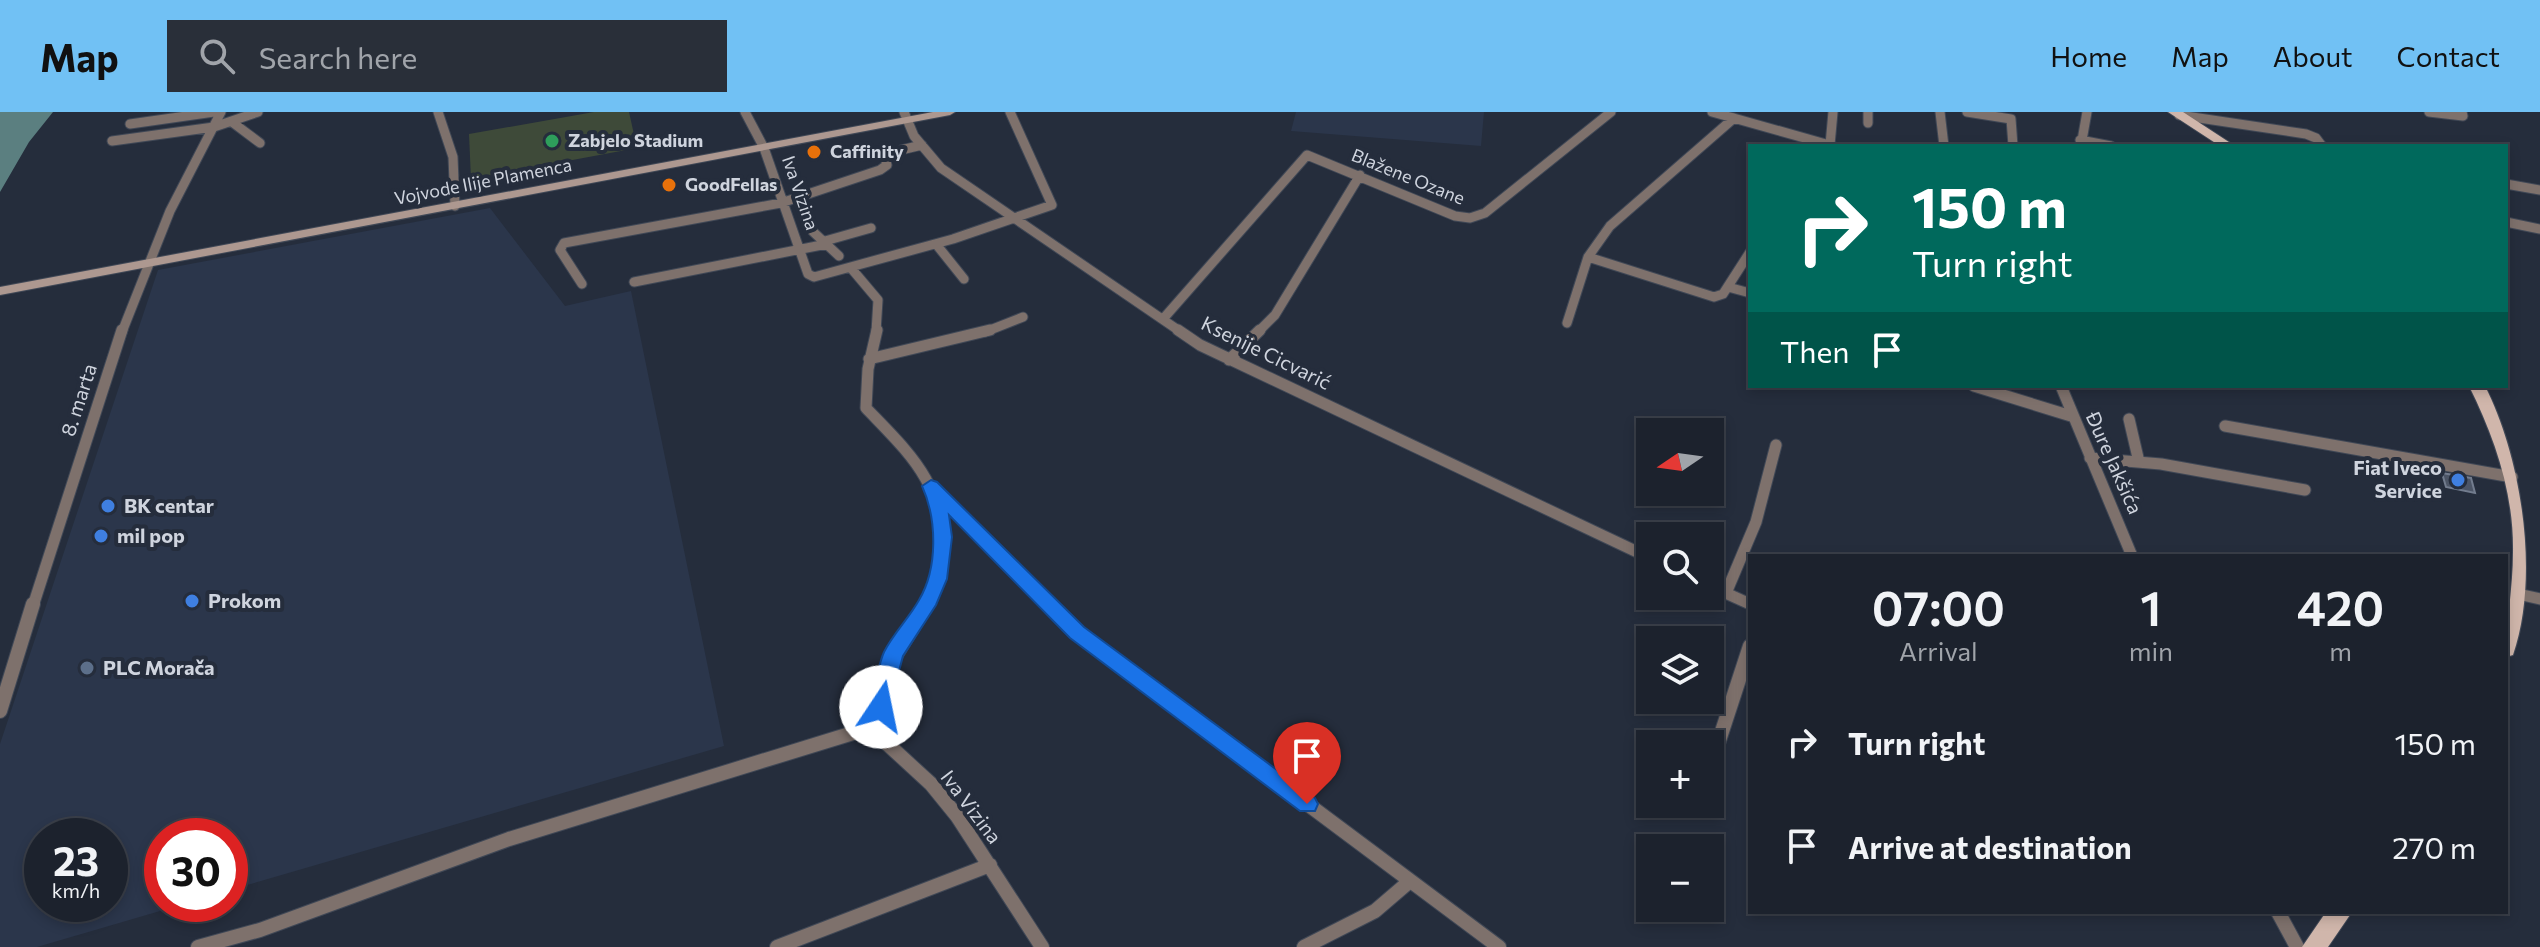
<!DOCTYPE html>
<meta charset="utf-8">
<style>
:root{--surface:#1c222d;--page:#292f39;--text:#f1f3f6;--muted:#a0a4aa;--line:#3a3f49;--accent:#71c1f4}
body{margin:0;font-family:Commissioner,sans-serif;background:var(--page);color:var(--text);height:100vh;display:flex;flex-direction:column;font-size:30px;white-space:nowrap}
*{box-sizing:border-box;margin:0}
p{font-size:26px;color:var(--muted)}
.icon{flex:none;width:44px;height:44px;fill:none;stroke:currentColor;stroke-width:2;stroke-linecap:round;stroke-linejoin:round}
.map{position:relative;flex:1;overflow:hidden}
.panel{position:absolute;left:1748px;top:442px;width:760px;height:360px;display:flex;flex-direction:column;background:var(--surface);border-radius:0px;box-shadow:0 4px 12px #0003,0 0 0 2px var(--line)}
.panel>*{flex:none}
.banner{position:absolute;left:1748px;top:32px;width:760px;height:244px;border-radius:0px;box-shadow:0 4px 12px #0003,0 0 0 2px var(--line);background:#00695c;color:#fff;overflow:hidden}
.needle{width:52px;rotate:257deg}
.buttons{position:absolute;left:1636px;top:306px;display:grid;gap:16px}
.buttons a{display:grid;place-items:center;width:88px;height:88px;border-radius:0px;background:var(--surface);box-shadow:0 4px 12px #0003,0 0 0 2px var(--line);font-size:40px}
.speed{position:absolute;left:24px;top:706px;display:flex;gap:16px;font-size:40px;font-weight:700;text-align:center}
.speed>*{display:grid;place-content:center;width:104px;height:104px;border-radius:50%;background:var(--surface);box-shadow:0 4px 12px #0003,0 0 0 2px var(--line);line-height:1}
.speed small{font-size:20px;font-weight:400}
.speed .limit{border:12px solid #d22;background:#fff;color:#111}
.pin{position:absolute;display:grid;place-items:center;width:68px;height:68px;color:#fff;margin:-82px -34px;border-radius:50% 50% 50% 0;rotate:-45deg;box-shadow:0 0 8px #0007}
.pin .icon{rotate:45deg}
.me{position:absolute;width:88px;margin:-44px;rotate:11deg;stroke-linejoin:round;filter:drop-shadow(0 0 6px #0008)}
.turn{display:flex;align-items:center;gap:28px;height:168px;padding:0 32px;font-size:36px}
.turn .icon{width:104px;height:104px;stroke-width:2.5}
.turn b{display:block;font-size:56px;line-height:68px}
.then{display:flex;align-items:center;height:76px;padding:0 32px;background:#0003;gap:16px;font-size:30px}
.eta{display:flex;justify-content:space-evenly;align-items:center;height:136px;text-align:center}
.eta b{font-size:48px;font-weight:600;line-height:56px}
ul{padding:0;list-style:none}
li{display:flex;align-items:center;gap:24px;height:104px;padding:0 32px}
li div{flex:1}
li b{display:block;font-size:30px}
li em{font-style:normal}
header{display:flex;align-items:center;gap:48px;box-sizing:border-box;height:112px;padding:0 40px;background:var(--accent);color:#111}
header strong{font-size:38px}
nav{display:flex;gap:44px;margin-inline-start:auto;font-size:28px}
.search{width:560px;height:72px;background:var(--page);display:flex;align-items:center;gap:20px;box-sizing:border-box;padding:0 28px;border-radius:0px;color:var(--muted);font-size:30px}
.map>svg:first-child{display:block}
</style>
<header>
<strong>Map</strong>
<div class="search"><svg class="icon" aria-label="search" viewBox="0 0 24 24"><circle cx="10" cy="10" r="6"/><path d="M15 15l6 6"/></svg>Search here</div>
<nav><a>Home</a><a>Map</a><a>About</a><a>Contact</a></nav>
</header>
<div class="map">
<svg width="2540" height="835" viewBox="0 0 2540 835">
<rect width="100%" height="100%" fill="#252d3c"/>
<!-- built -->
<path fill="#2b364b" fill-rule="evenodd" d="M1296 0H1484L1481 34 1291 19Z
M490 96 565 194 631 179 724 634 230 778V724H162V792H184L37 835H0V632L158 158ZM42 724H110V792H42Z"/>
<!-- green -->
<path fill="#3e4a39" d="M594 0H629L637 36 471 67 469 22Z"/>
<!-- water -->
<path fill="#5b7f80" d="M0 0H53L29 30 0 80Z"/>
<!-- building -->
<path fill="#4c5566" stroke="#727c8e" stroke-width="2" d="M2442 361 2471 366 2475 381 2446 375Z"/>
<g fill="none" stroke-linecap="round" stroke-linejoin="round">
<!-- street-far2 casing -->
<g stroke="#404856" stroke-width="11">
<path id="street-far2" d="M438 0 453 45 455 94
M745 0 764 36 808 162 814 165 953 127 1052 93 1010 0
M904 0 914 24 941 56 1181 220
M1712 0 1833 34
M1868 0V11
M1940 0 1944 34
M1967 0 2011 7 2013 34
M2429 0 2463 4 2462 0
M2179 3 2306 22 2316 26 2322 34
M232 10 260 31
M130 12 214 0
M2080 28 2111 34
M112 29 214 15 258 0
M1830 33 1833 0
M2081 34 2087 0
M2506 72 2540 78
M2506 110 2540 117
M807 114 839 144
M825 129 871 116
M936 132 964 167
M1588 145 1714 185 1723 182 1750 140
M851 156 878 188 876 220
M634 170 827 132
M582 172 560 138 564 131 781 91 880 58 887 53 884 42 922 33
M1728 175 1750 181
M1163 207 1307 43 1455 104 1470 106 1485 101 1611 0
M1567 211 1588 145 1610 114 1734 6
M122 220 170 99 221 0
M985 220 1023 205
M1258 220 1275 203 1360 63"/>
</g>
<!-- street-far1 casing -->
<g stroke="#404856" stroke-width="13">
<path id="street-far1" d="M877 218 868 257 866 296C912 344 947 374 940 446 938 463 936 479 926 494
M1178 218 1200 233 1650 446
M869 247 990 218
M1229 248 1260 218
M1974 274 2071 304
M2061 274 2132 444
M2129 307 2139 350
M2225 314 2512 365
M2090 346 2161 352 2305 378
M937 380 1051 494
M1710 474 1750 492
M1726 481 1756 410 1776 333
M2518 482 2540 487
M33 494 122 218"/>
</g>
<!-- street casing -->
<g stroke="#404856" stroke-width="16">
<path id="street" d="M927 492 889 554 879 613 882 627 931 672 957 704 1042 835
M1049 492 1077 520 1499 835
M0 599 33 492
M1710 656 1750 534
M1699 695 1700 692
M2278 800 2297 835
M198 835 260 818 509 727 879 613
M777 835 990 753
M1304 835 1375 799 1410 769"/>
</g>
<!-- secondary casing -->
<g stroke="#404856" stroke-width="2">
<path id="secondary" d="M933 0H955L950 3 0 183V175Z"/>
</g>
<!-- primary casing -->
<g stroke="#404856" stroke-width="2">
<path id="primary" d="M2168 0H2183L2235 34H2220Z
M2469 274H2485C2522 347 2540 465 2513 543L2506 545C2506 510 2513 476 2513 440 2514 382 2495 326 2469 274Z
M2326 800H2352L2328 835H2302Z"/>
</g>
<!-- street-far2 -->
<use href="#street-far2" stroke="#7e716c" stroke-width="9"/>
<!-- street-far1 -->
<use href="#street-far1" stroke="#7e716c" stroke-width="11"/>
<!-- street -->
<use href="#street" stroke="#7e716c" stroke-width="14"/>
<!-- secondary -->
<use href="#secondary" fill="#ad9890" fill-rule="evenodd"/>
<!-- primary -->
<use href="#primary" fill="#d0b6ab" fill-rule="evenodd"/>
</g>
<!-- route -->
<path fill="#1a73e8" stroke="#114b97" stroke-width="2" d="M931 368 937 370 1084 515 1315 686 1318 692 1315 699H1300L1070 526 949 403 952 425 947 467 936 493 903 544 888 600H874L871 595C875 577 877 556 884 540 893 522 909 506 919 488 938 456 937 407 922 374Z"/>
<!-- markers -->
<circle fill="#2e9e5b" stroke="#252d3c" stroke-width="3" cx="552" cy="29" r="8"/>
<g fill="#e8710a" stroke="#252d3c" stroke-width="3">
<circle cx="814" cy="40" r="8"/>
<circle cx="669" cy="73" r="8"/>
</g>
<g fill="#3f7fe0" stroke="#252d3c" stroke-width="3">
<circle cx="2458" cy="368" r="8"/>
<circle cx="108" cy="394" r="8"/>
<circle cx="101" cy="424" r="8"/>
<circle cx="192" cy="489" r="8"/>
</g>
<circle fill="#5c6f8a" stroke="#252d3c" stroke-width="3" cx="87" cy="556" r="8"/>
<g text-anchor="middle" stroke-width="8" stroke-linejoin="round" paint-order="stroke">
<!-- far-poi labels -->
<g font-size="18" font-weight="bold" fill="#cfd4de" stroke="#252d3c" text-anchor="start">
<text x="568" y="35">Zabjelo Stadium</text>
<text x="830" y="46">Caffinity</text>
<text x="685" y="79">GoodFellas</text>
</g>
<!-- far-street labels -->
<g font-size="18" fill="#cfd4de" stroke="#252d3c">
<text transform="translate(1408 65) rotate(22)" y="6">Blažene Ozane</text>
<text transform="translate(483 70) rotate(-11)" y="6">Vojvode Ilije Plamenca</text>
<text transform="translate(800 81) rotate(71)" y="6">Iva Vizina</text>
</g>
<!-- street labels -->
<g font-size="20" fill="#cfd4de" stroke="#252d3c">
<text transform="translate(1266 241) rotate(26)" y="7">Ksenije Cicvarić</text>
<text transform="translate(79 288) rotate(-72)" y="7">8. marta</text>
<text transform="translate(2114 351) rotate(66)" y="7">Đure Jakšića</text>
<text transform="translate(971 695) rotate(53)" y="7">Iva Vizina</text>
</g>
<!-- poi labels -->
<g font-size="20" font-weight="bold" fill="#cfd4de" stroke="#252d3c" text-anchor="start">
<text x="2442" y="363" text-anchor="end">Fiat Iveco<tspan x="2442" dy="23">Service</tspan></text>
<text x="124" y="401">BK centar</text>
<text x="117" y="431">mil pop</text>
<text x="208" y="496">Prokom</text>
<text x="103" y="563">PLC Morača</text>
</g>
</g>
</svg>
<div class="buttons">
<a><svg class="needle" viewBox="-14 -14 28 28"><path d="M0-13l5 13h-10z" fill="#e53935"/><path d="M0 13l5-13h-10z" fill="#a0a4aa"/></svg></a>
<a><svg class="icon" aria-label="search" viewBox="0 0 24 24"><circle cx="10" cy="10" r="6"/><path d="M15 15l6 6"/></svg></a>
<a><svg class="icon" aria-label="layers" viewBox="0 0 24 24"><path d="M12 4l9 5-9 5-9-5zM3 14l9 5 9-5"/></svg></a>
<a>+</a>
<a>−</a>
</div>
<div class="speed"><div>23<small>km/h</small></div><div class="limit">30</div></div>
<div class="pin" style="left:1307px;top:692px;background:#d93025"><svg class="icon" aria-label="arrive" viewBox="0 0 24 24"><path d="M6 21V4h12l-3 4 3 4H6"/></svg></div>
<svg class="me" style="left:881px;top:595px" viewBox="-20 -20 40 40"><circle r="19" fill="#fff"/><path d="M0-13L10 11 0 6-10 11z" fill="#1a73e8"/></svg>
<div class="banner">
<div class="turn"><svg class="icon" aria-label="right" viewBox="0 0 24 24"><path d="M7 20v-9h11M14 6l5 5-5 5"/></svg><div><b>150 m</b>Turn right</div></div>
<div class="then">Then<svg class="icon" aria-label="arrive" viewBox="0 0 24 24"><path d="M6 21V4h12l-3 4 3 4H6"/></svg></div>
</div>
<section class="panel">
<div class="eta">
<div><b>07:00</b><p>Arrival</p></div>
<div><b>1</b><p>min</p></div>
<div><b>420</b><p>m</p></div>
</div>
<ul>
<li><svg class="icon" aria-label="right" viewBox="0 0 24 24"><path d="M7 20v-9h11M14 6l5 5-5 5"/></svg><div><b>Turn right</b></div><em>150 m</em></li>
<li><svg class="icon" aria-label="arrive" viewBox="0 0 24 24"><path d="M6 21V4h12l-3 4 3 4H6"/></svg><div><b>Arrive at destination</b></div><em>270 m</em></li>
</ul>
</section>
</div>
